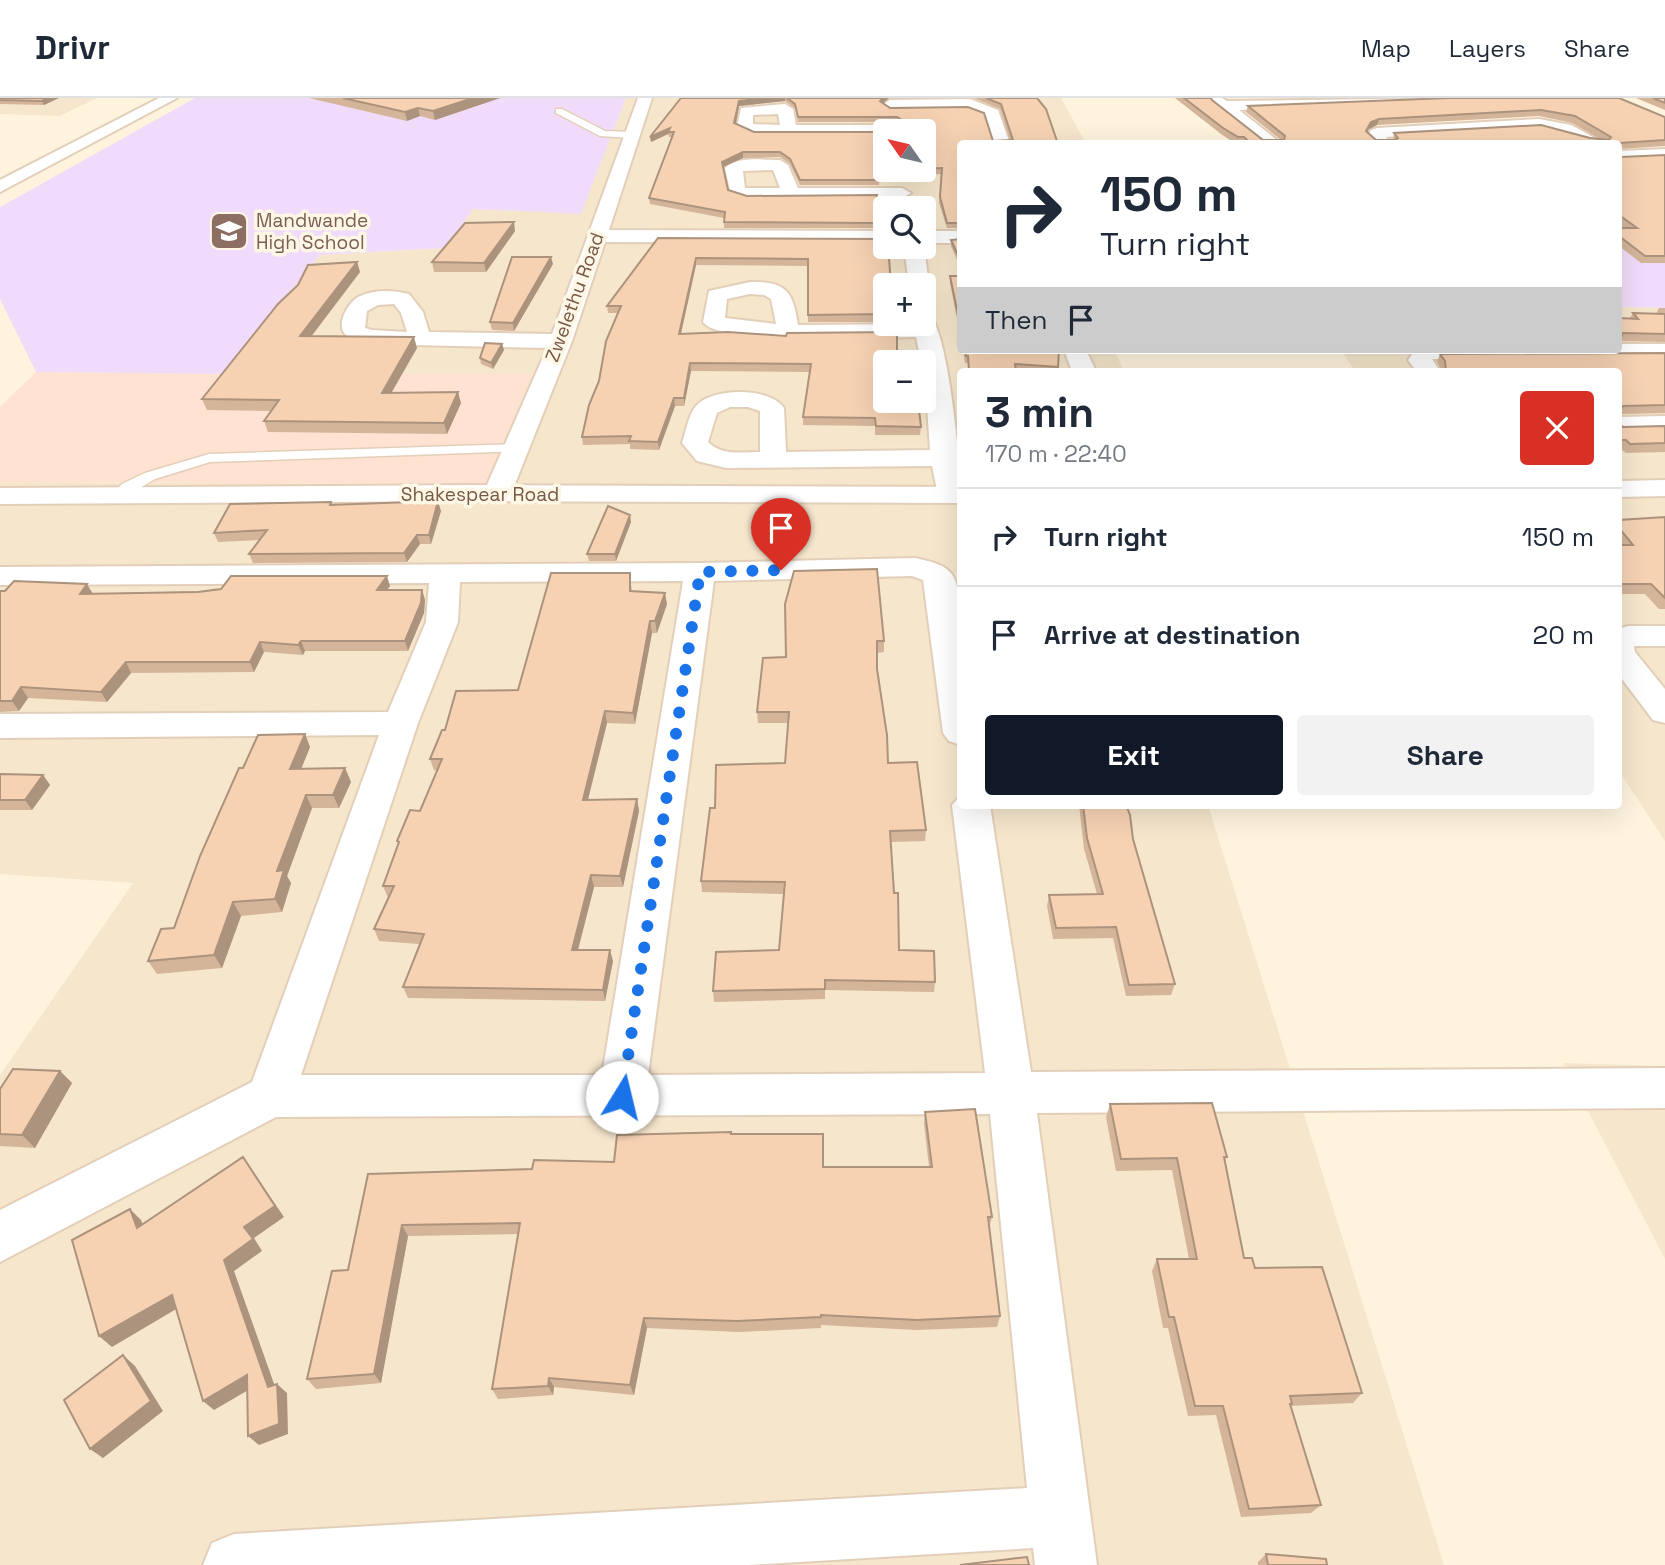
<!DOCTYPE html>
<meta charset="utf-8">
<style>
:root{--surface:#fff;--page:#f2f2f3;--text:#1f2937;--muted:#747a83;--line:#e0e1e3;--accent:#111827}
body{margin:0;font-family:"Space Grotesk",sans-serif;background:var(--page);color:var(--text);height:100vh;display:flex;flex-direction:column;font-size:26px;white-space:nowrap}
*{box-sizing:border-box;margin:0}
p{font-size:23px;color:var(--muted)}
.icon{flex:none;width:38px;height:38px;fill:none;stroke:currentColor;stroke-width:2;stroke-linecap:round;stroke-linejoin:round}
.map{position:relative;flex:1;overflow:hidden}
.side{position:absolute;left:957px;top:270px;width:665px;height:441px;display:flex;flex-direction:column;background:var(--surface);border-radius:7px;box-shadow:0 7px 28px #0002}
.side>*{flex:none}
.guide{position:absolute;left:957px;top:42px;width:665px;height:214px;border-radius:7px;box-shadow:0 7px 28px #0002;background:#fff;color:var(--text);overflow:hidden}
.needle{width:46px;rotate:304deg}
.controls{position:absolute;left:873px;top:21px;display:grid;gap:14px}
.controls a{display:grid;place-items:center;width:63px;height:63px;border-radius:7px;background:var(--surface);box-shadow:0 7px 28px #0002;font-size:35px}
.pin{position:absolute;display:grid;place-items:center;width:60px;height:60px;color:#fff;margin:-72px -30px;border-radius:50% 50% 50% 0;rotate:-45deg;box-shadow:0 0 7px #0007}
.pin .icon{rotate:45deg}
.me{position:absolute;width:77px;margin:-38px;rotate:9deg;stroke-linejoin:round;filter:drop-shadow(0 0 5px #0008)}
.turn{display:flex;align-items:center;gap:24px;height:147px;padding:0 28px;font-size:32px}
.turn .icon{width:91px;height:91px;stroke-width:2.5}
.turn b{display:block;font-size:49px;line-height:60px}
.then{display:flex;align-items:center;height:66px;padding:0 28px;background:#0003;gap:14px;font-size:26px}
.round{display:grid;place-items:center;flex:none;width:74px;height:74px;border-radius:7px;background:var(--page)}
.summary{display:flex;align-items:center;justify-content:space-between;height:119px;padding:0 28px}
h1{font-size:42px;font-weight:700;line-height:52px}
.action{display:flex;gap:14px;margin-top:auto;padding:14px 28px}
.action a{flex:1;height:80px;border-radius:7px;background:var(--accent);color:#fff;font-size:28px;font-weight:700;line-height:80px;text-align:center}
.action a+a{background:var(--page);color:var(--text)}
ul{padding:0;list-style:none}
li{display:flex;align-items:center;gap:21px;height:98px;padding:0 28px;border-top:2px solid var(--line)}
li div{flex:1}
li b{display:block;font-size:26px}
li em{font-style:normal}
header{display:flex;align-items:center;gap:42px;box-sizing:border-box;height:98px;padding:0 35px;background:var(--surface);border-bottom:2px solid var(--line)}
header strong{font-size:33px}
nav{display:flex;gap:38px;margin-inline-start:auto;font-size:24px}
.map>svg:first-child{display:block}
</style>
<header>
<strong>Drivr</strong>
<nav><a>Map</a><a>Layers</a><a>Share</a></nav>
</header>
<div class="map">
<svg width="1665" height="1467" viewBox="0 0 1665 1467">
<rect width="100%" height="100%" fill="#fef4de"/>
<!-- residential -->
<path fill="#f6e6cc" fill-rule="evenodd" d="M0 0H97L60 18 0 16Z
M626 0H1061L1086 45 961 46V252H1114L1124 273H961V707H1208L1444 1467H0V977L133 785 0 776V384L489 386 531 276H222L320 157 446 150 473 111 581 115ZM886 33H924V72H886ZM886 110H924V149H886ZM886 187H924V226H886ZM886 264H924V303H886Z
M1619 209 1665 210V743L1619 673V273H1355L1341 252H1619Z
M1563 965 1665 968V1161Z"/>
<!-- commercial -->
<path fill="#ffe2d1" d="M36 274 222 276H532L489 386 0 384V309Z"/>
<!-- education -->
<path fill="#f1dbfa" d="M195 0H626L581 116 473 111 446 150 320 157 222 276 36 274 0 201V109Z
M1665 74V210L1619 209V76Z"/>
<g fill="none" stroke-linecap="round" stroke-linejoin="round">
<!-- service casing -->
<g stroke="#e3cfb9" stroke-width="3">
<path id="service" d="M556 11H562L605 33 632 34 636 37 632 40 600 38 556 15Z
M517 346 522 347V353L210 364 155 381 118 403 110 398 122 386 145 375 209 356Z"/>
</g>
<!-- minor casing -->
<g stroke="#e3cfb9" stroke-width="4">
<path id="minor" d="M638 0H652L609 132 886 133V145L605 144 572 243 511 396 507 402 497 404 487 402 483 396 547 250 368 246C361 244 352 242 347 238 334 228 348 205 358 199 374 191 392 192 409 196L423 214 429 234 552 236ZM394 206 401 215 407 234 372 232 365 230 367 213 378 207Z
M1212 0H1222L1227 3 1452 0 1445 4 1239 12 1282 46H1263L1212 6 1210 3Z
M970 1 998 12 1010 46H994L986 18 968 11 890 12 882 7 890 2Z
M785 6 793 11 796 27H897L905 32 886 33V37H754L737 29 741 10ZM778 16 780 27 753 26V17Z
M1539 21 1571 27 1606 46C1579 46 1565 35 1539 31L1386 39 1393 46H1374L1367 39 1371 32 1377 30Z
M1665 51V61L1619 63V53Z
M780 62 788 67 798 90H902L911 95 902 100 748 101 731 97 725 70C738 58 764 62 780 62ZM773 72 780 90H745L743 73Z
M924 133H961V145H924Z
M904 149H924L929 187 926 191 924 192V187H909Z
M750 184C786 183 793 193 798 227L924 226V218L932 220C949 245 961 369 961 403L952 405 942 403 938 397 932 368 726 370 697 363 682 345C686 334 688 317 696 308 712 289 770 289 784 310L786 354 930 352 924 264H921L916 239C882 239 720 248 703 224L709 193ZM750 196 764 197 771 201 776 226 725 220 727 201ZM730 309H748L760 313V354C741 354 722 358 708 344L717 315Z
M1619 246H1665V260L1432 261 1440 273H1416L1408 262 1415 252H1619Z
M1064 252H1086L1096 273H1072Z
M1665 318V334L1619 335V319Z
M915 460C928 463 946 466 953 478 967 501 961 614 961 647L949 643 943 635 923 482 912 478 714 483 648 977 985 975 952 707 961 697V707H990L1031 974 1665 970V1010L1037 1015 1097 1467H1035L1033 1450 749 1467H203L212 1445 234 1436 1027 1390 990 1016 276 1019 0 1164V1112L252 984 379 637 0 640V616L388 614 426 524 429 485 0 487V469L700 465ZM683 483 602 977H301L418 625 458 524 460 484Z
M1628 528H1665V548H1634L1635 554 1665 591V625L1653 622 1619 577V531Z"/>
</g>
<!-- tertiary casing -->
<g stroke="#e3cfb9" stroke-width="4">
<path id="tertiary" d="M159 0H177L0 94V82Z
M1665 382V398L1619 399V383Z
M473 387 961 389V405L473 403 0 406V390Z"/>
</g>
<!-- service -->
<use href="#service" fill="#fff" fill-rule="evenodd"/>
<!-- minor -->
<use href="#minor" fill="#fff" fill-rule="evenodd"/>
<!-- tertiary -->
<use href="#tertiary" fill="#fff" fill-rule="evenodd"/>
</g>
<!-- wall -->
<path fill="#d4b59a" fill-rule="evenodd" d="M0 0H59L44 7 0 6Z
M309 0H500L435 22 420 18 407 23Z
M681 0H889L883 5 890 10 993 43 1010 42 1000 11 974 0H1037L1058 46H961V130H947L939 105 941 76 880 78 879 87H800L790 66 780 59 743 60 723 69 728 92 747 98 877 97 874 130H724V120L650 106 649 100 672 39H669L668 36 651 44ZM785 3 796 11 798 24H897L905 30 924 33V72H886L754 34 736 26 739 8Z
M1175 0H1211L1212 2 1263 42H1281L1246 14 1248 8 1447 1 1665 19V48L1620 51 1619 56 1622 59 1665 57V165H1641L1619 148V130H1624L1619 127V46H1236L1221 36ZM1539 18 1572 25 1602 42 1394 35 1393 42H1376L1367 34 1369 31 1377 27Z
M1636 0H1665V12Z
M515 133 486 174H434L432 164Z
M658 140 882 150 886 160V224H808V168L696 167 681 236 886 264 921 329 920 337H875V328L803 327V319L810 274 691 273 684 308H675L659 352 630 351V346L583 347 582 339 599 283 618 215H608L607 208Z
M961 141V171L951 148V142Z
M357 164 360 174 311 239 417 250 391 295 461 305 447 336 268 334 264 323 271 313 207 312 202 301Z
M553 166 514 233 492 232 490 224Z
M950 178H961V241L950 185Z
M1659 210H1665V244L1619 243V245V220H1630L1633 215 1656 216Z
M502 246 504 252 493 271 481 266 480 260Z
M963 252H1059L1057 273H968V265H965Z
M1665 255V315L1621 316V327L1623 329 1665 328V354L1626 355 1621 351H1619V273H1442L1437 264 1440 256Z
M331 404 332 407 441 413 431 446H420L407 464 253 465 249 456 260 442 218 444 214 435Z
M1665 419V511H1659L1645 496H1619V422Z
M631 424 616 463H589L587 456Z
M631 486 632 493 667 506 657 535H652L635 626 607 625 588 702 637 701 639 713 623 789H594L578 852 613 863 605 903 408 900 403 889 419 846 379 843 374 831 389 800H388L383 788 398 746 397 743 420 713 437 673 434 672 430 661 445 632 518 592Z
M390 488 387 492H422L425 502 424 515 408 553H305L303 557 264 554 254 574 131 575 107 604 28 600 19 613 0 614V493L93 496Z
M785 506 884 543V554L877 555V571L888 665 926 732 925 743 891 744 899 852 935 884 934 894 825 892V901L714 904 713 893 779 852 784 796 702 794 701 783 715 710 785 665 788 625H758L757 614 786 559Z
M305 636 310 649 301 670H345L351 684 339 710H312L287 778 291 785 282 814 241 818 222 870 157 876 148 863 174 830 243 670Z
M0 676 43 677 50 687 32 712H0Z
M1079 707H1126L1133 741 1175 886 1171 897 1126 898 1113 840 1053 841 1047 808 1049 797 1097 796 1084 751Z
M60 973 72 985 35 1050 0 1048V991Z
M1110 1006 1227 1059 1224 1064 1244 1160 1255 1170 1362 1295 1353 1305 1290 1308 1321 1407 1311 1415 1241 1419 1216 1317 1188 1318 1168 1230H1163L1152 1173 1157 1161H1189L1172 1072 1116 1073 1106 1019Z
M925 1014 992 1119 989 1130 1000 1218 997 1229 916 1232 821 1227V1230L739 1234 647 1230 634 1297 554 1289 553 1297 498 1301 492 1291 518 1136 408 1138 381 1285 316 1291 307 1281 348 1172 368 1076 532 1071 614 1064 731 1036 823 1069H929L924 1026Z
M1266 1456 1327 1467H1258V1464Z"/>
<!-- shaded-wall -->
<path fill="#ac937d" d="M48 0H59L44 7 42 3Z
M473 0H500L435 22 433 13Z
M769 0H785V3L739 8 735 30 734 25 739 3Z
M883 0H889L880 8V3Z
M418 10 420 18 407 23 405 14Z
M1379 21 1377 27 1369 31 1364 39 1371 24Z
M670 30 668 36 651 44 650 39Z
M743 54V60L723 69 722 64Z
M514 124 515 133 486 174 484 165Z
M551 159 553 166 514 233 513 225Z
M696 160V167L679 244V236Z
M357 164 360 174 303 249 300 238Z
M414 239 417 250 385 306 382 295Z
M502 246 504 252 493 271 491 265Z
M690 265 691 273 684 308V300Z
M458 294 461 305 447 336 444 325Z
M674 300 675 308 659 352 658 344Z
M438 403 441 413 431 446 429 437Z
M630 417 631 424 616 463 615 456Z
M417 437 420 446 407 464 404 455Z
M387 478 390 488 380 502 377 492Z
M87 486 93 496H80Z
M422 492 425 502 424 515 408 553 405 543Z
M665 495 667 506 657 535 655 523Z
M650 523 652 535 635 626 633 615Z
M301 543 305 553 303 557 298 547Z
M260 544 264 554 254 574 250 564Z
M126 564 131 575 107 604 101 594Z
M21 589 28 600 19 613 12 603Z
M605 613 607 625 585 713 583 702Z
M305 636 310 649 296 684 290 671Z
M345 670 351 684 339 710 333 697Z
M43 677 50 687 32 712 25 702Z
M306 697 312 710 287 778 291 785 282 814 275 801 277 773Z
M637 701 639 713 623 789 620 778Z
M591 777 594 789 575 863 572 852Z
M233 804 241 818 222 870 214 857Z
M610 852 613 863 605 903 603 892Z
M60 973 72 985 35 1050 22 1037Z
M243 1059 284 1119 254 1140 262 1153 234 1173 278 1297 277 1286 287 1295 288 1336 259 1347 248 1338 268 1289 224 1162 244 1129Z
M130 1111 141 1122 148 1141 137 1130Z
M402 1127 408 1138 381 1285 374 1276Z
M172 1197 183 1207 112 1249 99 1238Z
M644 1220 647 1230 634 1297 630 1287Z
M123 1257 135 1268 163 1313 103 1360 90 1351Z
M247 1277 257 1287 214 1312 203 1303Z
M549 1280 554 1289 553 1297 548 1288Z"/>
<!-- building -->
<path fill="#f6d2b3" stroke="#ac937d" stroke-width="2" fill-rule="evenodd" d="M0 0H48L42 3 0 2Z
M343 0H473L433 13 418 10 405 14Z
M681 0H769L739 3 734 25 754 34H886V72H900L880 73 879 82H800L790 61 780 54H743L722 64 728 92 747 98 877 97 874 125 724 124 725 114 649 100 674 34H668L670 30 650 39Z
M787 0H883L880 3 890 10 968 9 984 15 993 43 1013 42 1001 6 986 0H1037L1046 11 1058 46H961V125H947L940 99 942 70 924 71V33H887L889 30 905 29 908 26 897 19H798L795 6Z
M1184 0H1211L1212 2 1263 42H1284L1285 38 1248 8 1448 0H1619L1665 19V42L1620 45 1619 56 1622 59 1665 57V158H1645L1619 138V130H1637L1619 117V46H1251L1244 39H1238L1223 30ZM1541 12 1575 18 1611 39 1609 42 1590 40 1541 27 1394 35 1398 40 1395 42H1376L1366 33 1371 24 1379 21Z
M1653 0H1665V5Z
M514 124 484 165 432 164 465 125Z
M658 140 882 141V150H886V160H889L891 187H886V216L808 217V161L696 160 679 236 728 234 786 238 787 235 897 234V264H886V303H918L921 329 876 328 875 320 803 319 811 266 690 265 684 300H674L658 344 629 343 631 338 582 339 589 307 599 283 606 243 621 208H607Z
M961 141V164L951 142Z
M512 159H551L513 225 490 224Z
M357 164 300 238 414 239 382 295 458 294 444 325 264 323 279 302 202 301 278 206 298 187 308 167Z
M950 178H961V232Z
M1633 215 1665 216V236L1623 235 1620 241H1619V220L1638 221Z
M485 245 502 246 491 265 480 260Z
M965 252H1059L1058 269 1015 266 1016 273H969L968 258H966Z
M1665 255V307L1623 308 1621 311V327L1623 329 1665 328V345L1630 346 1626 342H1619V273H1489L1487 271 1446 273 1445 263 1440 256Z
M438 403 429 437H417L404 455 249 456 267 432 214 435 230 406 331 404 330 407Z
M608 408 630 417 615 456H587Z
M1665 419V500L1651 486H1619V447H1633L1619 430V422Z
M877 471 884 543H877V571L887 637 888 665 917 664 926 732 890 733 894 795H898L899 852 934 853 935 884 825 882V891L713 893 716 854 779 852 785 784 701 783 710 710H715L716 667 785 665 789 614H757L763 560 786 559 785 506 794 473Z
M551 475H630V493L665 495 655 523H650L633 615 605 613 583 702 637 701 620 778 591 777 572 852H610L603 892 403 889 424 836 374 831 394 788H383L399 744 397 743 410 712 420 713 442 661H430L442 632H445L456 593 518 592Z
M231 478H387L377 492H422L421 505 405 543H301L298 547 260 544 250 564H126L101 594 21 589 12 603H0V493H5L14 483 87 486 80 496 198 494 221 491Z
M305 636 290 671 345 670 333 697H306L277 773 284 772 275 801 233 804 214 857 148 863 161 831 174 830 200 758 239 670H243L258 637Z
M0 676 43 677 25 702H0Z
M1083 707H1126L1130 717 1133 741 1175 886 1129 887 1116 829 1056 830 1049 797 1103 796 1087 740Z
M13 971 60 973 22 1037 0 1036V991Z
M1212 1005 1227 1059H1224L1244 1160H1252L1255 1170 1322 1169 1362 1295 1290 1298 1292 1306H1290L1321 1407 1249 1411 1223 1308H1195L1174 1219H1169L1157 1161H1197L1177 1060 1121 1061 1110 1006Z
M975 1011 992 1119H988L1000 1218 917 1222 821 1217V1219L737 1223 644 1220 630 1287 549 1280 548 1288 492 1291 520 1125 402 1127 374 1276 307 1281 332 1173 348 1172 368 1076 532 1071 534 1062 614 1064 617 1037 731 1034V1036H823V1069H932L925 1014Z
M243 1059 275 1108 244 1129 253 1141 224 1162 268 1289 277 1286 279 1326 248 1338 247 1277 203 1303 172 1197 99 1238 72 1142 130 1111 137 1130Z
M123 1257 151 1303 90 1351 64 1302Z
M1266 1456 1326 1461 1327 1467H1268Z
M1027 1459 1029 1467H960Z"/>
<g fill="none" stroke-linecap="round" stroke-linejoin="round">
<!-- route -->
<path stroke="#1a73e8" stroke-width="12" stroke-dasharray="0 21.6" d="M622 999 700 474 781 472"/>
</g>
<!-- icons -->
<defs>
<g id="school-square" transform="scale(2.0125)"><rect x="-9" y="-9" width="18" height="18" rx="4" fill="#8d6e63" stroke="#fff7e6"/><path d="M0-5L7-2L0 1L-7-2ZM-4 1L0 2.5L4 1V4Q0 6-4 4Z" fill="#fff"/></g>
</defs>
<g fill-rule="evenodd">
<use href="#school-square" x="229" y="133"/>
</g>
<g text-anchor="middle" stroke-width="7" stroke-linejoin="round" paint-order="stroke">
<!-- far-education labels -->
<g font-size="19" fill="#785e54" stroke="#fff7e6" text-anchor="start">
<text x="256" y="129">Mandwande<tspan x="256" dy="22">High School</tspan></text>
</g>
<!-- far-street labels -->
<g font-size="19" fill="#765944" stroke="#fff7e6">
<text transform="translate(574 199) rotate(-70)" y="7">Zwelethu Road</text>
<text x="480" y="403">Shakespear Road</text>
</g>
</g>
</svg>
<div class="controls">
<a><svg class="needle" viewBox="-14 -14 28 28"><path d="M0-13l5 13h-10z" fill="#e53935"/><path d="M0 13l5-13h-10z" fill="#747a83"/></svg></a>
<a><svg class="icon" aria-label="search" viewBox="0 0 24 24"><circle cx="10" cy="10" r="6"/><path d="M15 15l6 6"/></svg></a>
<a>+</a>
<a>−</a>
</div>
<div class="pin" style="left:781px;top:472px;background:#d93025"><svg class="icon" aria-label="arrive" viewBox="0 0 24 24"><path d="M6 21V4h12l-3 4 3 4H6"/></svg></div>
<svg class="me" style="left:622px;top:999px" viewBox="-20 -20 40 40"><circle r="19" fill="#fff"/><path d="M0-13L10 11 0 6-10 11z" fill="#1a73e8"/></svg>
<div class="guide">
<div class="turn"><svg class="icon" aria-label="right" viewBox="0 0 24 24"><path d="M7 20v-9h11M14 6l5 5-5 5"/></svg><div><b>150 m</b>Turn right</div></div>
<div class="then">Then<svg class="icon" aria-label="arrive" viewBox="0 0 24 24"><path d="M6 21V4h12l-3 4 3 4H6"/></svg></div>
</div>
<section class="side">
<div class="summary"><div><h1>3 min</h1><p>170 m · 22:40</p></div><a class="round" style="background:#d93025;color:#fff"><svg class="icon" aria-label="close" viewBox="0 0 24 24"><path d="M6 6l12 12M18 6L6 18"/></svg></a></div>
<ul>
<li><svg class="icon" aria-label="right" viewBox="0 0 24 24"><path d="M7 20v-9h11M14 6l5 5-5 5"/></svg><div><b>Turn right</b></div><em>150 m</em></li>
<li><svg class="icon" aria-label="arrive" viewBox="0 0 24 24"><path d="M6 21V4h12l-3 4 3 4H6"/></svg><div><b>Arrive at destination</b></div><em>20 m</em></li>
</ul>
<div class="action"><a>Exit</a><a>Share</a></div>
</section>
</div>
